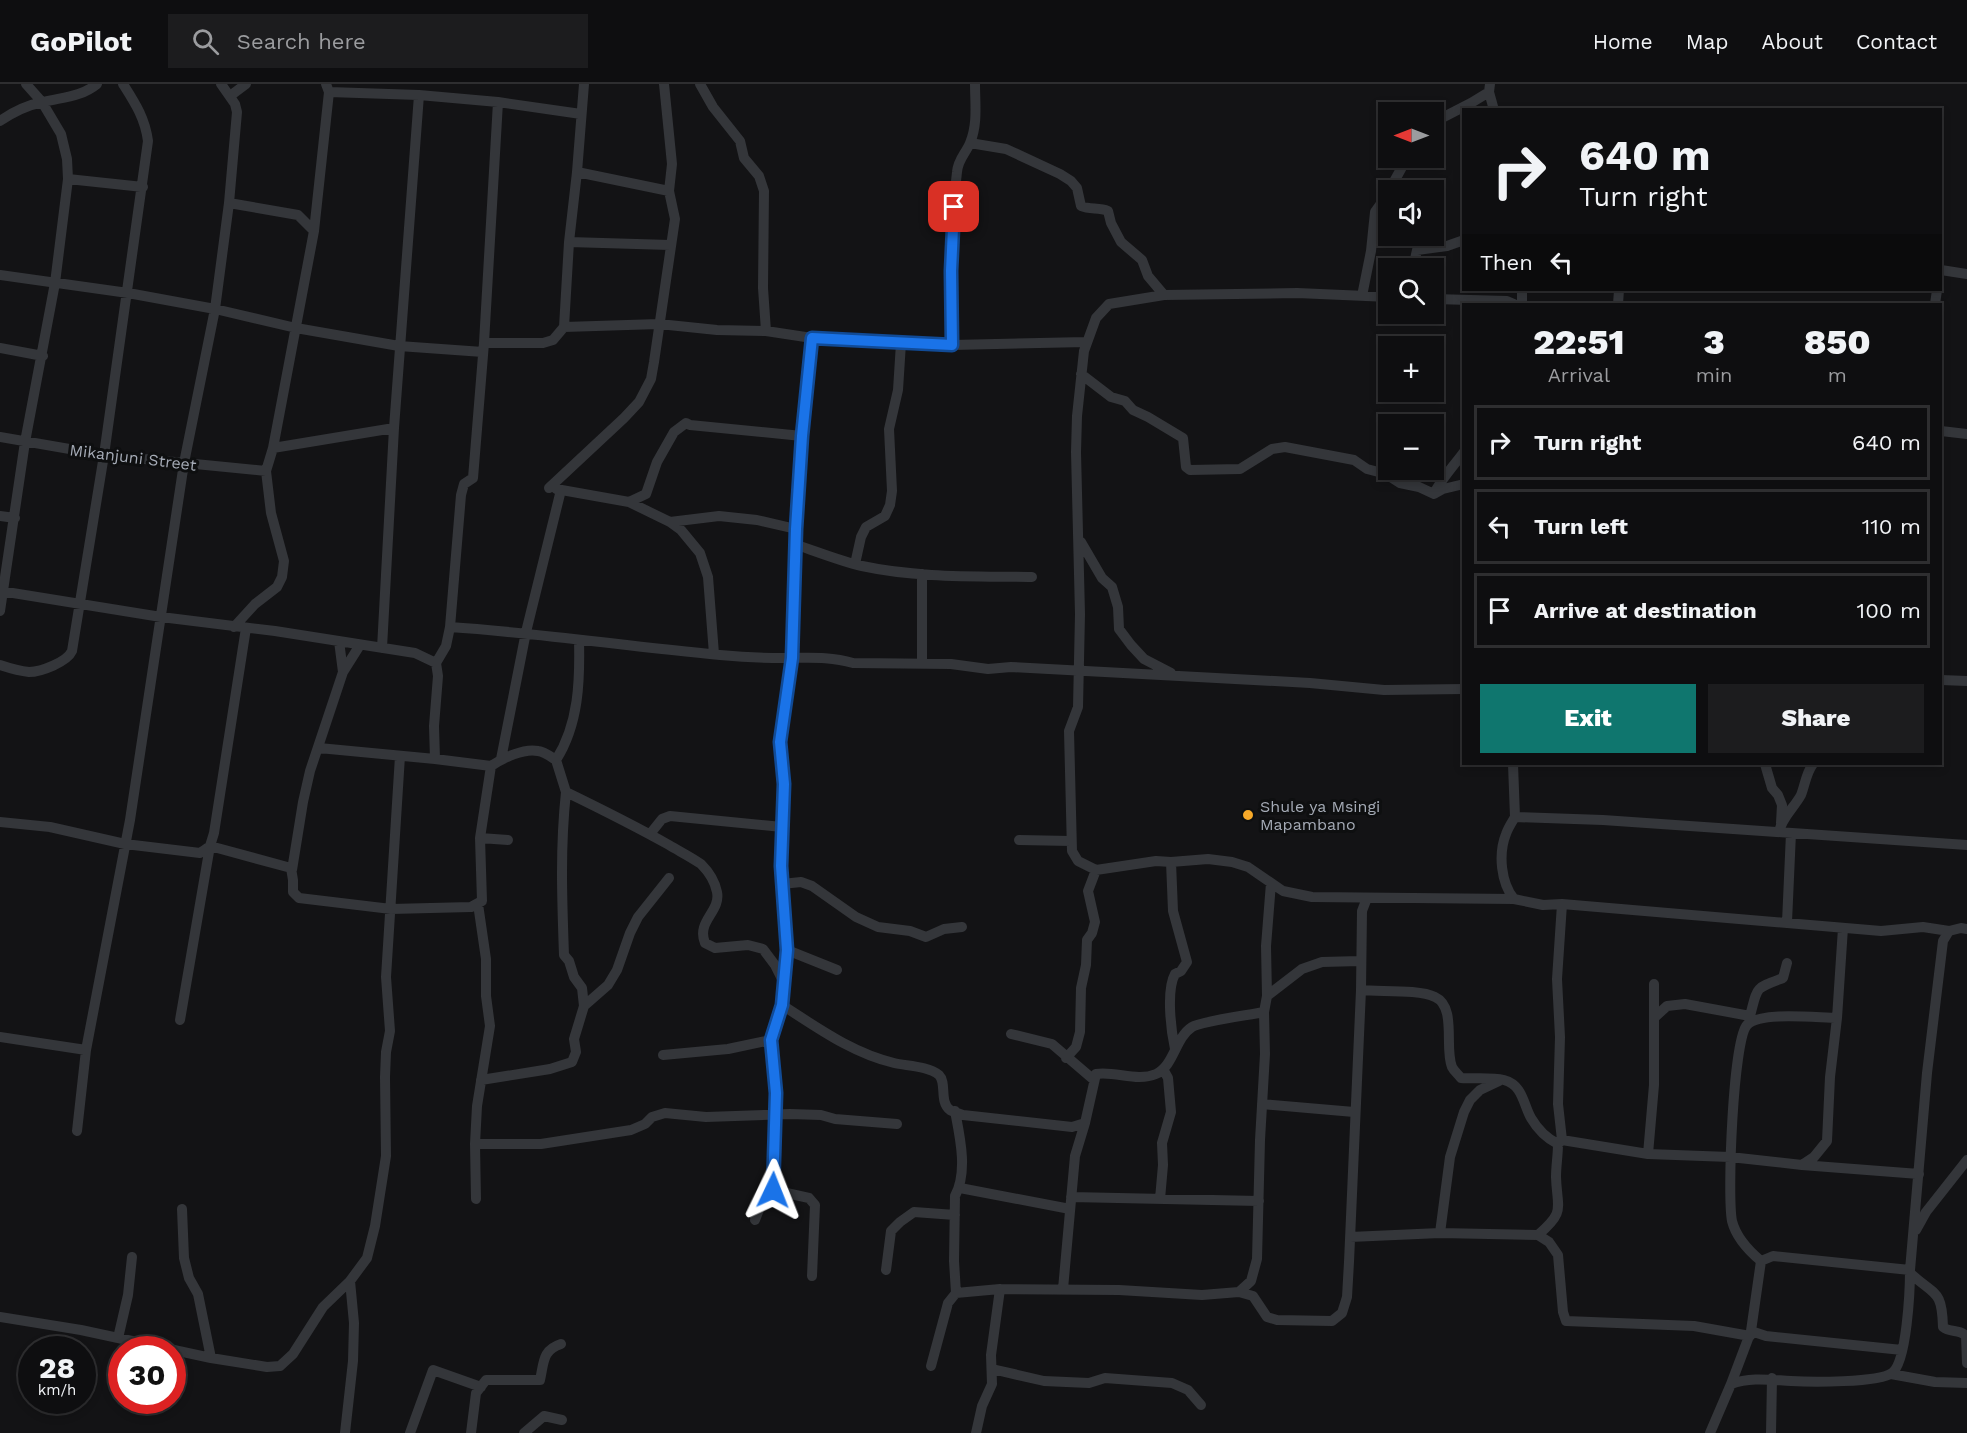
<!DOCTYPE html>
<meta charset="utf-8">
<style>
:root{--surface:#0e0e10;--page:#1c1c1e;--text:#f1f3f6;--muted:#9b9c9f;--line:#2e2e30;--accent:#0f766e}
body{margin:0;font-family:"Work Sans",sans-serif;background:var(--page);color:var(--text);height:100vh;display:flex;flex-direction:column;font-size:22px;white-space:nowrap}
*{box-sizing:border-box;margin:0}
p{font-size:20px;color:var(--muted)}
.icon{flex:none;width:33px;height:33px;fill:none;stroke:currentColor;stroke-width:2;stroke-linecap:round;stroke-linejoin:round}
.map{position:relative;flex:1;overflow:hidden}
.sheet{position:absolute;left:1462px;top:219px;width:480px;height:462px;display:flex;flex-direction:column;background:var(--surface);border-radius:0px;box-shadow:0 3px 9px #0003,0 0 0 2px var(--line)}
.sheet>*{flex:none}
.hud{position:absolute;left:1462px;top:24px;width:480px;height:183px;border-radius:0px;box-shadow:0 3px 9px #0003,0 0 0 2px var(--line);background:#0e0e10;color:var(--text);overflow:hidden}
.needle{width:39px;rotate:270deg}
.tools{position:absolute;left:1378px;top:18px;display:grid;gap:12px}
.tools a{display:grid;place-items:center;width:66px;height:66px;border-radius:0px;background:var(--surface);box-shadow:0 3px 9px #0003,0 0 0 2px var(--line);font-size:30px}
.speed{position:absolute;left:18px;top:1252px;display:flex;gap:12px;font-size:30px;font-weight:700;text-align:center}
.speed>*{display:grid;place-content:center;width:78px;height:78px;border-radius:50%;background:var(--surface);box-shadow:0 3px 9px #0003,0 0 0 2px var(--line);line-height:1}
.speed small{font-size:15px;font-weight:400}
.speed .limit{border:9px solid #d22;background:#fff;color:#111}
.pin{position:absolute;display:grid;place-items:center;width:51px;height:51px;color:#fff;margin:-26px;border-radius:12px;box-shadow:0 3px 9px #0006}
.me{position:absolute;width:66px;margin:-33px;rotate:2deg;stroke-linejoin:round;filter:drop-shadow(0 0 4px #0008)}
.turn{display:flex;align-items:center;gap:21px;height:126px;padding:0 18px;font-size:27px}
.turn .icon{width:78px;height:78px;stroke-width:2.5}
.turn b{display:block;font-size:42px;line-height:51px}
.then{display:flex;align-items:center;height:57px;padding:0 18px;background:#0003;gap:12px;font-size:22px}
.eta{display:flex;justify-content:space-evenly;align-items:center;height:102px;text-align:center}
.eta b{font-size:36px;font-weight:800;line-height:42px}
.action{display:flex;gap:12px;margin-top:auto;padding:12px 18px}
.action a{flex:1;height:69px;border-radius:0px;background:var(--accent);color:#fff;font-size:24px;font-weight:800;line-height:69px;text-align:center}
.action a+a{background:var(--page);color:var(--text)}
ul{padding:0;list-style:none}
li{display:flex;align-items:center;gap:18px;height:75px;margin:0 12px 9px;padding:0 6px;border:3px solid var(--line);border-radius:0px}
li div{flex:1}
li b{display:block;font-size:22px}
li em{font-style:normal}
header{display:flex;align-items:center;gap:36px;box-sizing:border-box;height:84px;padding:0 30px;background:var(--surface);border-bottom:2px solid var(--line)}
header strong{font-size:28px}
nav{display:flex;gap:33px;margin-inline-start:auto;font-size:21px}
.search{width:420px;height:54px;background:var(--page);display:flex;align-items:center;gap:15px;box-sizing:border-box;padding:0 21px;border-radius:0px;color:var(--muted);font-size:22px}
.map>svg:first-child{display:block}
</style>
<header>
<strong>GoPilot</strong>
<div class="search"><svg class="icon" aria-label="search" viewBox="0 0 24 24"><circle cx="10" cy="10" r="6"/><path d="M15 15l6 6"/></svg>Search here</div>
<nav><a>Home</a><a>Map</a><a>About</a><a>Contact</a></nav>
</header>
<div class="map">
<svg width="1967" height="1349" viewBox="0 0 1967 1349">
<rect width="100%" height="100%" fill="#131315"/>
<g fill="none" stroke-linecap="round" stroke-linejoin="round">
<!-- street -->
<path stroke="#34363a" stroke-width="10" d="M664 0 672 80 669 107
M700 0 713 23 740 57 744 74 759 92 764 107 763 204 766 247
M1490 0 1489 8 1494 26
M329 8 419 11 498 18 581 30
M230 12 246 0
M0 37C13 28 28 21 43 18 63 13 81 13 97 0
M1434 38 1471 19 1489 8
M970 59 1006 65 1060 90 1071 97 1077 104 1081 122C1090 126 1099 123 1108 127L1111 139 1121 158 1142 176 1148 192 1164 211
M68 95 143 103
M229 119 298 131 314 147
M569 158 670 161
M1413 184 1417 166 1447 162 1464 156
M1941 186 1967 190
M0 191 128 209 215 225 296 244 399 262 483 268
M1522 206V220
M1362 212 1371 167 1375 128 1385 114 1407 74
M1389 213 1297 209 1164 211 1109 220 1096 234 1084 267 1077 332 1076 368 1080 530 1078 623 1069 647 1072 767 1078 777 1096 786 1156 777 1171 778 1208 775 1232 778 1248 783 1283 807 1312 813 1514 815
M1434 215 1507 217 1514 220
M1618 220 1619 206
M1935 220 1937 206
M564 243 659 240 717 246 766 247 812 254 952 261 1086 258
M484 259H543L553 256 564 243 569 158 577 88 584 0
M952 261C952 203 950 145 957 88 958 75 966 69 970 59 978 40 975 19 975 0
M0 264 43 272
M1081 290 1111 313 1125 317 1133 326 1148 333 1183 354 1186 383 1190 386 1240 385 1272 365 1285 363 1354 376 1367 385 1386 390 1400 399 1419 403 1434 410 1443 405 1464 400
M1941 347 1967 350
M0 353 104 371 266 387
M273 364 394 344
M549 404 624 334 639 318 651 295 654 278 675 135 669 107 577 88
M556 405 629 418 670 438 681 446 700 469 708 493 714 570
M1434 410C1439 398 1456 379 1464 368
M629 418 646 410 657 378 674 348 686 339 690 341 802 352
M0 432 15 434
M670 438 719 432 757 436 796 445
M1081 458 1102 494 1112 503 1118 523 1119 545 1131 561 1144 575 1171 589
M797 461C818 468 840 477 862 482 917 494 976 492 1032 493
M855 480 861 453 866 443 885 432 890 421 892 407 889 345 898 306 901 259
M922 490V580
M0 507 161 533 275 547 415 569 436 579 438 592 434 642 435 675 491 682C503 674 524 664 538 667 545 668 551 673 556 676L566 708C601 725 635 742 669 761 679 767 691 773 701 780 708 787 715 798 717 808 721 828 696 837 705 859L715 864 748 861 763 865 775 881 784 899 782 921 771 956 776 1009 773 1106 760 1123 755 1136
M0 527 25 358 55 199 68 95 67 75 61 50 42 18 26 0
M234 543 255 520 277 503 282 493 284 477 271 429 266 387 273 364 314 147 329 8 326 0
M450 543C541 549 630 563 720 571 742 573 763 574 784 574 808 574 830 572 853 579L951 580 988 585 1011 583 1310 599 1384 606 1464 605
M382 564 394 344 419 11
M436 579 446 562 450 543 461 411 464 400 473 394 484 259 498 18
M0 581C9 584 19 587 29 588 41 588 67 578 72 567L104 371 148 57C145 34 135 19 123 0
M343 588 360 561
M1941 596 1967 597
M319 664 435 675
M501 675 526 548 561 406
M556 676C579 640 580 596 579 556
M1513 680 1515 733
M1765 680 1772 704 1778 711 1782 721 1781 739
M566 708C560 764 562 815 564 871L569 877 574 893 582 904 584 922
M0 738 50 743 125 760 200 769 210 762 214 749 246 544
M1779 748C1782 733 1794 724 1801 711 1805 701 1806 689 1813 680
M650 750 662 735 670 732 782 743
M480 754 508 756
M1019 756 1071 757
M1171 778 1173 827 1187 878 1181 887 1175 890C1166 906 1171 947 1175 965
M292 786 303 718 310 687 343 588 339 557
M782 800 801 798 812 802 856 833 878 843 910 847 926 853 944 845 962 843
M1787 838 1791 749
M1949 847 1923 843 1881 847 1562 820 1543 821 1514 815C1501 799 1498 770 1506 750 1508 744 1512 738 1515 733L1603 736 1967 761
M787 866 837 886
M784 899 787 866 781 782 784 700 780 658 792 574 796 445 802 352 812 254
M1361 906C1380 908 1419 905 1435 913 1457 923 1444 964 1452 983 1454 987 1458 990 1461 994 1475 995 1491 993 1504 996 1523 1001 1523 1020 1531 1034 1538 1046 1546 1054 1558 1060L1562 1056 1648 1070 1730 1073 1802 1081 1814 1073 1827 1057 1830 993 1837 934 1843 844
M1267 912 1302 885 1322 878 1360 877
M782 921C818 944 852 969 894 979 907 982 928 982 939 991 947 999 939 1018 950 1026 953 1028 959 1029 963 1031L1072 1043 1085 1039 1096 990C1116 987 1137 998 1156 990 1174 982 1175 954 1192 943 1201 937 1250 931 1264 928
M1750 932C1758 902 1754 905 1783 894L1787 879
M1655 933 1667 922 1685 920 1750 932 1749 939
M180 936 210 762 291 784 293 796V808L299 814 391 825 471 823 482 817 480 754 491 682
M1011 950 1052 960 1094 996
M0 953 86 966
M663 971 728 965 771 956
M1066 974 1076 963 1080 948 1081 904 1086 881 1087 856 1092 849 1095 838 1088 807 1096 786
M481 996 550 985 572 978 576 968 574 955 584 922 608 901 617 886 630 849 638 833 669 794
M1262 1020 1354 1028
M77 1047 86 966 130 736 184 379 215 225 229 119 237 28 235 20 221 0
M1562 1056 1558 1020 1560 953 1557 895 1562 820
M475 1060H541L631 1046 645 1040 652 1033 665 1029 706 1033 790 1030 821 1031 835 1035 897 1040
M1648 1070 1654 1001V900
M1802 1081 1919 1090
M960 1104 1070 1125
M773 1106 809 1114 815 1121 812 1192
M1071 1113 1259 1117
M476 1115 475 1060 477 1022 490 942 486 912V875L478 820
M1160 1115 1163 1081 1162 1059 1171 1028 1168 994 1163 985
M182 1125 184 1174 189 1194 198 1210 211 1274
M1916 1146 1926 1128 1967 1076
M1440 1149 1450 1073 1464 1028 1470 1016 1480 1006 1499 997
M1538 1151C1566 1127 1557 1125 1556 1093 1556 1082 1558 1071 1558 1060
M1350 1153 1440 1149 1538 1151 1549 1158 1558 1171 1563 1228 1566 1237 1694 1242 1750 1252
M1761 1177C1749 1167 1736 1153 1732 1137 1727 1112 1733 956 1747 941 1760 927 1818 934 1837 934
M886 1186 891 1147 900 1138 914 1128 955 1131
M1910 1189C1935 1212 1942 1205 1943 1243 1950 1249 1960 1245 1966 1252L1967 1279
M1063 1205 1075 1072 1085 1039
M1239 1208 1253 1212 1267 1233 1277 1236 1332 1237 1342 1229 1347 1213 1349 1178 1361 906 1362 827 1367 814
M956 1209 1000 1205 1119 1206 1202 1211 1239 1208 1251 1197 1257 1175 1260 1056 1265 970 1264 928 1267 912 1266 862 1271 799
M0 1233 81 1246 211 1274 267 1283 280 1282 293 1270 323 1223 350 1197 367 1174 375 1142 386 1072 385 993 386 968 390 947 386 893 400 672
M1751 1247 1766 1252 1902 1266
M118 1254 128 1211 132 1173
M931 1282 948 1219 956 1209 954 1177 955 1112C968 1088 960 1053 955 1027
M992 1285 1044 1297 1089 1299 1105 1294 1172 1299 1188 1306 1201 1321
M1891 1290 1935 1298 1967 1299
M1731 1300 1751 1247 1761 1177 1773 1172 1910 1186
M345 1349 353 1277 354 1239 350 1197
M410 1349 433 1286 481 1303
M471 1349 476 1309 486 1296H540C544 1279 542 1266 561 1260
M524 1349 544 1332 562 1336
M976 1349 982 1322 992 1300 991 1271 1000 1205
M1710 1349 1731 1300C1751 1293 1770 1296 1791 1297 1809 1298 1879 1299 1892 1289 1907 1278 1910 1205 1910 1186L1927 989 1943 857 1949 847 1961 844 1967 845
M1771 1349 1772 1294"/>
</g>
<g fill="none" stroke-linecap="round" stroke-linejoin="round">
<!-- route casing -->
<g stroke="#114b97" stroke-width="15">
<path id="route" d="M773 1106 776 1009 771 956 782 921 787 866 781 782 784 700 780 658 792 574 796 445 802 352 812 254 952 261 951 187 954 123"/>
</g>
<!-- route -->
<use href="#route" stroke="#1a73e8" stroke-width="10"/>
</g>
<!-- markers -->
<circle fill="#f7a929" stroke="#0e0f10" stroke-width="2" cx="1248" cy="731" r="6"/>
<g text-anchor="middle" stroke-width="6" stroke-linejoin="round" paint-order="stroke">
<!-- street labels -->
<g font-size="16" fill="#a5abb6" stroke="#0e0f10">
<text transform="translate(133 373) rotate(7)" y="6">Mikanjuni Street</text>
</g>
<!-- poi labels -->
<g font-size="16" fill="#a5abb6" stroke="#0e0f10" text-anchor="start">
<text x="1260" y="728">Shule ya Msingi<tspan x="1260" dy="18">Mapambano</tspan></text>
</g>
</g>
</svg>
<div class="tools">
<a><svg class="needle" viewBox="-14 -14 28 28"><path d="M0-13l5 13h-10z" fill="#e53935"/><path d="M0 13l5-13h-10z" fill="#9b9c9f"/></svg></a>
<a><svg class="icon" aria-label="sound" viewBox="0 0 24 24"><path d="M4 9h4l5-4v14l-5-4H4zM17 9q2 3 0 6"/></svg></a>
<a><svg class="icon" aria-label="search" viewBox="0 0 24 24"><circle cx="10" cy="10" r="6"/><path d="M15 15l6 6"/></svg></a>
<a>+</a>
<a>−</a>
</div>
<div class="speed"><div>28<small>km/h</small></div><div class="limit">30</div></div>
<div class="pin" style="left:954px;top:123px;background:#d93025"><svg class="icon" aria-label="arrive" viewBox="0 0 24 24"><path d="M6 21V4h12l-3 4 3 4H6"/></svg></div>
<svg class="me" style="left:773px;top:1106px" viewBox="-20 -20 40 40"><path d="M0-17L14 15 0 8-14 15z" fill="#1a73e8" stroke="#fff" stroke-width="4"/></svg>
<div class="hud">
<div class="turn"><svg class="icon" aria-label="right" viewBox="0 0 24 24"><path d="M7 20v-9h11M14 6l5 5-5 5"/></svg><div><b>640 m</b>Turn right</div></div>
<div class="then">Then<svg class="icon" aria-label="left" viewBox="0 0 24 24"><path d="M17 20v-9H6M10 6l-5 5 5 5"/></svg></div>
</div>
<section class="sheet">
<div class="eta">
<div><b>22:51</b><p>Arrival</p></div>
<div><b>3</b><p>min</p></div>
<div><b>850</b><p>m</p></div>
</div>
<ul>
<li><svg class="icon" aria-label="right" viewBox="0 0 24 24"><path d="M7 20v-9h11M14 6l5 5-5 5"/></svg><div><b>Turn right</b></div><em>640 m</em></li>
<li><svg class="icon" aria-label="left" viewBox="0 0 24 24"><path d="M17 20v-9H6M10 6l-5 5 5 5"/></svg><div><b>Turn left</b></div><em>110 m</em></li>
<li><svg class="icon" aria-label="arrive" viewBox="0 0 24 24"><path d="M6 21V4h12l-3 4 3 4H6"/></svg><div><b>Arrive at destination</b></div><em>100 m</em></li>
</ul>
<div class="action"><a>Exit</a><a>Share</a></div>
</section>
</div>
